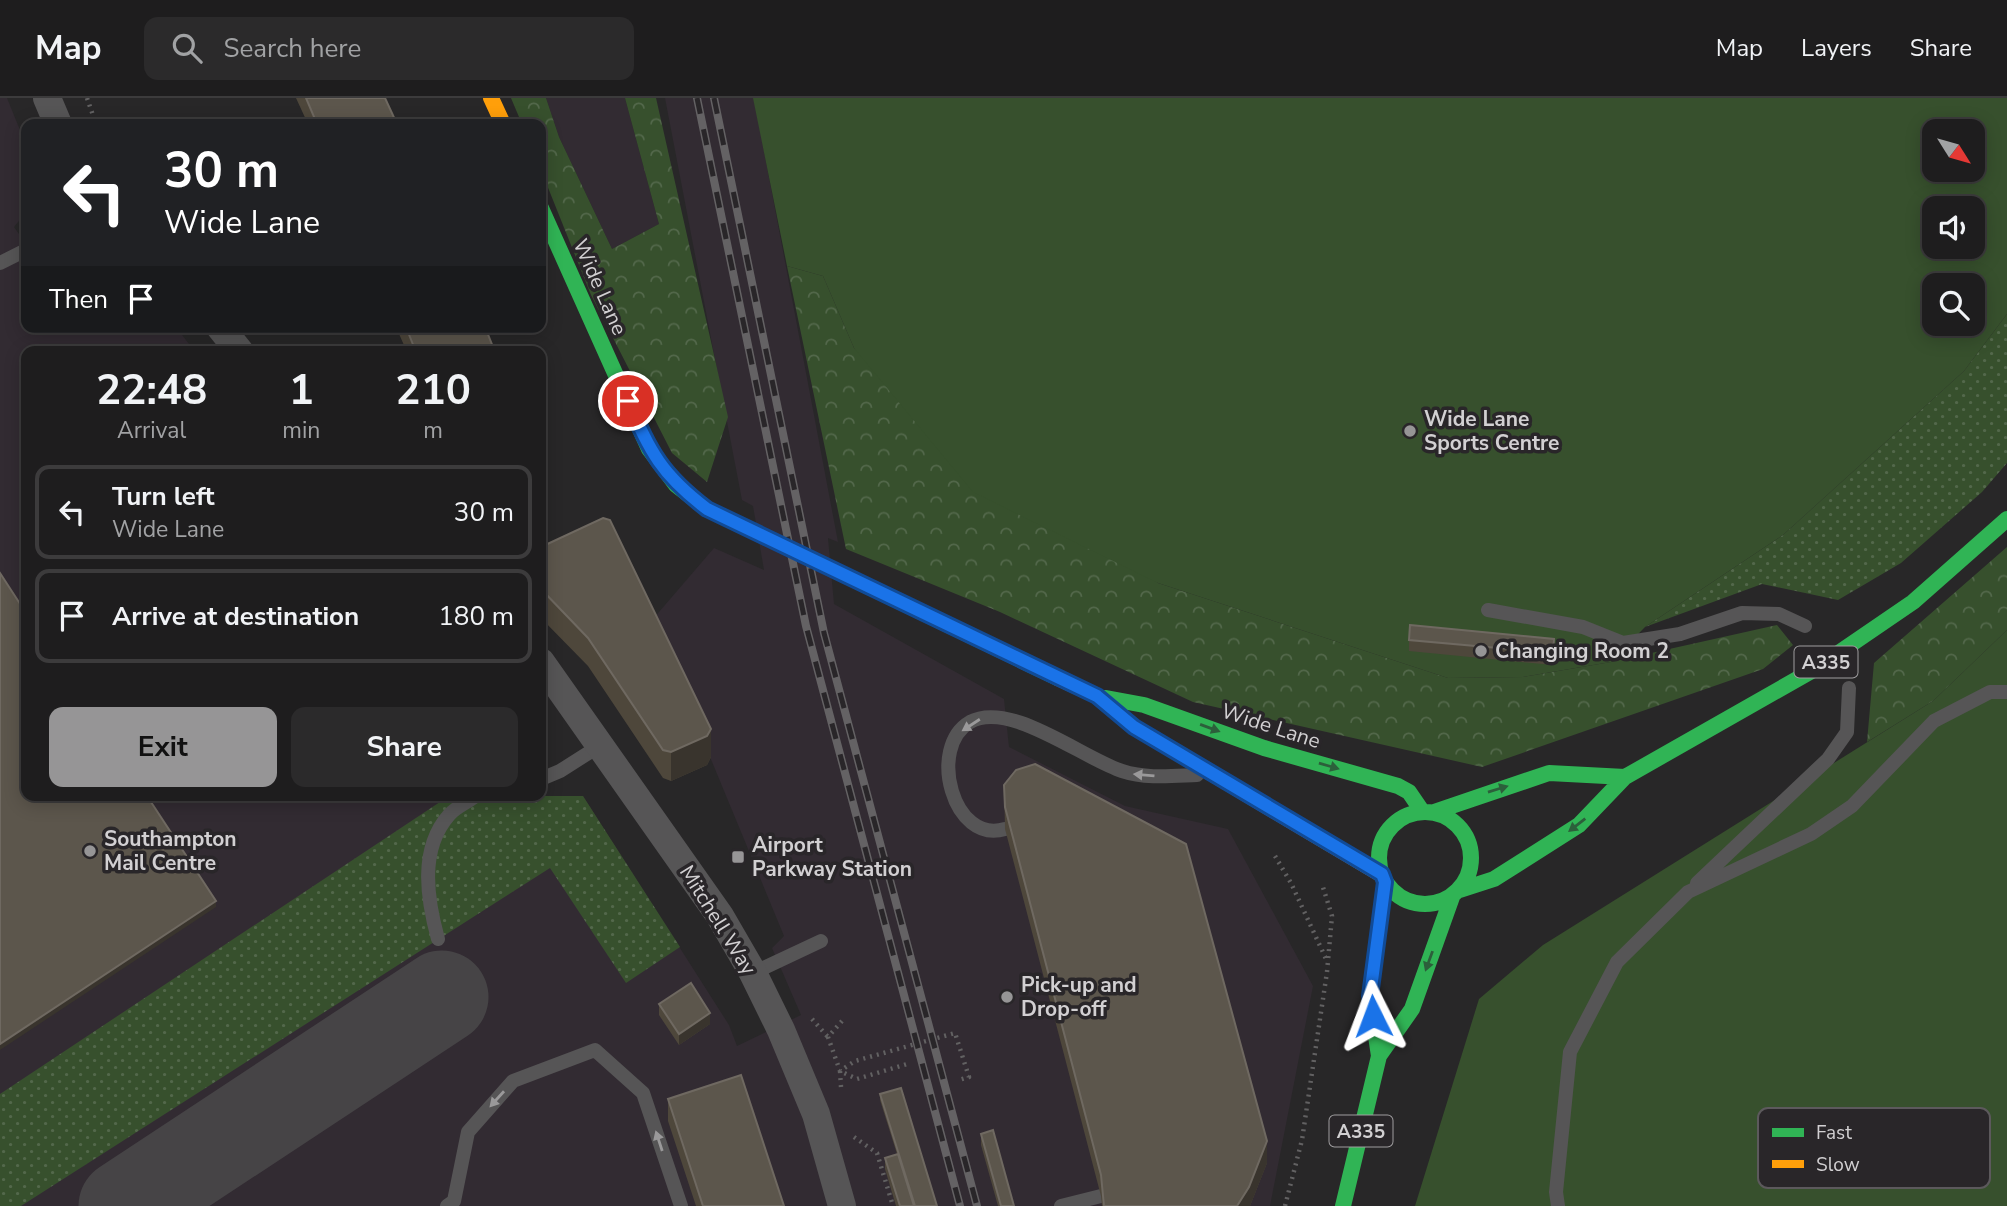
<!DOCTYPE html>
<style>
:root{--surface:#1e1d1e;--page:#2b2a2b;--text:#f1f3f6;--muted:#a1a2a4;--line:#3c3b3c;--accent:#969596}
body{margin:0;font-family:"Nunito Sans",sans-serif;background:var(--page);color:var(--text);height:100vh;display:flex;flex-direction:column;font-size:26px;white-space:nowrap}
*{box-sizing:border-box;margin:0}
p{font-size:23px;color:var(--muted)}
.icon{flex:none;width:38px;height:38px;fill:none;stroke:currentColor;stroke-width:2;stroke-linecap:round;stroke-linejoin:round}
.map{position:relative;flex:1;overflow:hidden}
.sheet{position:absolute;left:21px;top:248px;width:525px;height:455px;display:flex;flex-direction:column;background:var(--surface);border-radius:14px;box-shadow:0 4px 18px #0003,0 0 0 2px var(--line)}
.sheet>*{flex:none}
.top-card{position:absolute;left:21px;top:21px;width:525px;height:214px;border-radius:14px;box-shadow:0 4px 18px #0003,0 0 0 2px var(--line);background:#202124;color:#fff;overflow:hidden}
.needle{width:46px;rotate:127deg}
.controls{position:absolute;left:1922px;top:21px;display:grid;gap:14px}
.controls a{display:grid;place-items:center;width:63px;height:63px;border-radius:14px;background:var(--surface);box-shadow:0 4px 18px #0003,0 0 0 2px var(--line);font-size:35px}
.pin{position:absolute;display:grid;place-items:center;width:60px;height:60px;color:#fff;margin:-30px;border:4px solid #fff;border-radius:50%;box-shadow:0 2px 7px #0007}
.me{position:absolute;width:77px;margin:-38px;rotate:357deg;stroke-linejoin:round;filter:drop-shadow(0 0 5px #0008)}
.turn{display:flex;align-items:center;gap:24px;height:147px;padding:0 28px;font-size:32px}
.turn .icon{width:91px;height:91px;stroke-width:2.5}
.turn b{display:block;font-size:49px;line-height:60px}
.then{display:flex;align-items:center;height:66px;padding:0 28px;background:#0003;gap:14px;font-size:26px}
.eta{display:flex;justify-content:space-evenly;align-items:center;height:119px;text-align:center}
.eta b{font-size:42px;font-weight:700;line-height:49px}
.action{display:flex;gap:14px;margin-top:auto;padding:14px 28px}
.action a{flex:1;height:80px;border-radius:14px;background:var(--accent);color:#111;font-size:28px;font-weight:700;line-height:80px;text-align:center}
.action a+a{background:var(--page);color:var(--text)}
ul{padding:0;list-style:none}
li{display:flex;align-items:center;gap:21px;height:94px;margin:0 14px 10px;padding:0 14px;border:4px solid var(--line);border-radius:14px}
li div{flex:1}
li b{display:block;font-size:26px}
li em{font-style:normal}
header{display:flex;align-items:center;gap:42px;box-sizing:border-box;height:98px;padding:0 35px;background:var(--surface);border-bottom:2px solid var(--line)}
header strong{font-size:33px}
nav{display:flex;gap:38px;margin-inline-start:auto;font-size:24px}
.search{width:490px;height:63px;background:var(--page);display:flex;align-items:center;gap:18px;box-sizing:border-box;padding:0 24px;border-radius:14px;color:var(--muted);font-size:26px}
.map>svg:first-child{display:block}
</style>
<header>
<strong>Map</strong>
<div class="search"><svg class="icon" aria-label="search" viewBox="0 0 24 24"><circle cx="10" cy="10" r="6"/><path d="M15 15l6 6"/></svg>Search here</div>
<nav><a>Map</a><a>Layers</a><a>Share</a></nav>
</header>
<div class="map">
<svg width="2007" height="1108" viewBox="0 0 2007 1108">
<defs>
<pattern id="grass-dots" width="8" height="8" patternUnits="userSpaceOnUse" patternTransform="scale(1.75)"><rect width="8" height="8" fill="#37502d"/><path d="M2 2h.1M6 6h.1" fill="none" stroke="#53684b" stroke-width="1.8" stroke-linecap="round"/></pattern>
<pattern id="forest-crowns" width="20" height="18" patternUnits="userSpaceOnUse" patternTransform="scale(1.75)"><rect width="20" height="18" fill="#37502d"/><path d="M2 6a3 3 0 1 1 6 0M12 15a3 3 0 1 1 6 0" fill="none" stroke="#53684b"/></pattern>
</defs>
<rect width="100%" height="100%" fill="#282728"/>
<!-- built -->
<path fill="#322b32" d="M0 0H7L26 47V114L14 129 26 146V229H176L195 254H26V698H583L729 927 737 948 801 917 772 850 784 838 653 521 714 450 764 472 753 408 742 402 665 0H754L838 444 828 440 834 506 1004 601 1009 649 1125 708 1228 731 1313 888 1270 1108H0Z
M546 0H625L659 126 612 151 559 39Z"/>
<!-- grass -->
<path fill="url(#grass-dots)" d="M2007 216V365L1982 394 1901 465 1838 502 1762 486 1645 529 1783 437 1964 273Z
M449 698H583L680 849 626 885 550 770 21 1108H0V996Z"/>
<!-- forest -->
<path fill="url(#forest-crowns)" d="M511 0H546L559 39 612 151 659 126 625 0H656L728 319 707 384 672 355 591 197 541 72V26H522Z
M787 168 823 178 854 250 1158 485 1448 580 1523 579 1611 564 1777 527 1793 547 1763 571 1482 669 1193 604 1000 514 846 451Z
M2007 449V532L1933 603 1867 644 1874 565Z"/>
<!-- park -->
<path fill="#37502d" fill-rule="evenodd" d="M753 0H2007V216L1964 273 1783 437 1645 529 1611 564 1523 579 1448 580 1158 485 973 394 854 250 823 178 787 168ZM1934 33H1972V72H1934ZM1934 110H1972V149H1934ZM1934 187H1972V226H1934Z
M2007 532V1108H1415L1479 901 1543 847 1933 603Z"/>
<g fill="none" stroke-linecap="round" stroke-linejoin="round">
<!-- taxiway -->
<path stroke="#464446" stroke-width="93" d="M125 1108 442 899"/>
<!-- path -->
<path stroke="#626162" stroke-width="4.5" stroke-dasharray="2 5" stroke-linecap="butt" d="M87 0 96 26
M1275 758 1291 785 1327 863
M812 921 828 939
M842 923 828 939 840 973 855 963 955 935 969 979 959 982
M841 989 840 973 857 981 907 966
M854 1039 877 1055 893 1108
M1285 1108 1302 1042 1327 874 1332 818 1322 786"/>
<!-- lane -->
<path stroke="#565556" stroke-width="14" d="M0 165 26 152
M1488 512 1583 529 1623 545 1680 536 1742 515 1779 516 1805 528
M541 681 560 673 601 647
M1005 731C953 747 927 649 970 624 1010 602 1082 660 1122 673 1146 681 1172 678 1197 677
M1697 785 1828 661 1847 634 1849 590
M438 841C427 801 419 751 449 717 456 709 468 704 476 698
M753 875 821 843
M447 1108 454 1103 468 1034 513 983 595 952 643 995 681 1108
M1061 1108 1101 1098
M1558 1108 1556 1094 1570 954 1617 864 1688 794 1811 736 1852 708 1934 623 1990 594H2007"/>
<!-- street -->
<path stroke="#565556" stroke-width="28" d="M47 0 58 26
M220 229 240 254
M541 564 720 818 753 875 781 932 816 1016 842 1108"/>
<!-- fast -->
<path stroke="#30b455" stroke-width="16" d="M541 110 649 351 676 387 707 411 1058 580
M1106 600 1144 607 1264 650 1398 688 1409 694 1422 713
M1379 760a46 46 0 1 1 92 0a46 46 0 1 1-92 0Z
M1434 714 1549 675 1625 679
M1460 792 1494 781 1579 727 1625 679 1815 571 1913 504 2007 421
M1379 958 1370 898 1385 784
M1343 1108 1379 958 1412 911 1452 799"/>
<!-- slow -->
<path stroke="#ff9f0a" stroke-width="16" d="M491 0 503 26
M1058 580 1097 598 1134 629 1382 777"/>
<!-- rail casing -->
<g stroke="#646264" stroke-width="8">
<path id="rail" d="M697 0 806 528 960 1108
M714 0 824 535 977 1108"/>
</g>
<!-- rail -->
<use href="#rail" stroke="#292629" stroke-width="5" stroke-dasharray="16" stroke-linecap="butt"/>
</g>
<!-- wall -->
<path fill="#4e473b" d="M296 0H385L397 26H308Z
M396 229H485L495 254H407Z
M541 449 711 659 707 667 671 683 663 680 588 568 541 520Z
M1409 542 1554 552 1553 567 1409 553Z
M1004 687 1267 1065 1250 1108H1102L1101 1098 1005 731Z
M659 906 710 926 679 947 659 917Z
M880 996 937 1108H896L885 1071V1060L897 1056 880 1002Z
M668 1001 784 1108H696L668 1023Z
M981 1036 1014 1108H998L981 1047Z"/>
<!-- shaded-wall -->
<path fill="#39342d" d="M711 631V659L707 667 671 683V654Z
M216 803V809L0 952V946Z
M710 915V926L679 947V936Z
M1267 1043V1065L1250 1108H1237Z"/>
<!-- building -->
<path fill="#5c564c" stroke="#6f6961" stroke-width="2" d="M306 0H385L397 26H317Z
M406 229H485L495 254H416Z
M603 420 610 422 711 631 707 638 671 654 663 652 588 540 541 491V449Z
M0 475 26 515V698H147L216 803 0 946Z
M1410 527 1554 541 1553 555 1409 542Z
M1035 666 1186 746 1267 1043 1249 1089 1237 1108H1104L1101 1077 1005 709 1004 687 1016 672Z
M691 885 710 915 679 936 659 906Z
M741 977 784 1108H703L668 1001Z
M901 990 937 1108H915L880 996Z
M993 1032 1014 1108H1001L981 1036Z
M898 1056 914 1108H900L885 1060Z"/>
<!-- one-way arrows -->
<defs><path id="oneway-solid" d="M-6-.8H1V-3.2L6.5 0L1 3.2V.8H-6Z" transform="scale(1.75)"/></defs>
<g fill="#9a999a">
<use href="#oneway-solid" transform="translate(971 627) rotate(147)"/>
<use href="#oneway-solid" transform="translate(1144 677) rotate(-175)"/>
<use href="#oneway-solid" transform="translate(497 1001) rotate(132)"/>
<use href="#oneway-solid" transform="translate(659 1043) rotate(-108)"/>
</g>
<g fill="#2c5f3b">
<use href="#oneway-solid" transform="translate(1210 630) rotate(20)"/>
<use href="#oneway-solid" transform="translate(1329 668) rotate(16)"/>
<use href="#oneway-solid" transform="translate(1498 691) rotate(-17)"/>
<use href="#oneway-solid" transform="translate(1577 727) rotate(142)"/>
<use href="#oneway-solid" transform="translate(1429 863) rotate(110)"/>
</g>
<g fill="none" stroke-linecap="round" stroke-linejoin="round">
<!-- route casing -->
<g stroke="#114b97" stroke-width="18">
<path id="route" d="M628 303C651 355 661 376 707 411L1097 598 1134 629 1382 776 1385 784 1370 898 1373 918"/>
</g>
<!-- route -->
<use href="#route" stroke="#1a73e8" stroke-width="12"/>
</g>
<!-- markers -->
<g fill="#969596" stroke="#292629" stroke-width="2.5">
<circle cx="1410" cy="333" r="7"/>
<circle cx="1481" cy="553" r="7"/>
<circle cx="90" cy="753" r="7"/>
<rect x="731" y="752" width="14" height="14" rx="3.5"/>
<circle cx="1007" cy="899" r="7"/>
</g>
<g text-anchor="middle" stroke-width="7" stroke-linejoin="round" paint-order="stroke">
<!-- shield labels -->
<g fill="#292629" stroke="#9f9d9f" stroke-width="2">
<rect x="1794.5" y="548.5" width="63" height="31" rx="5"/>
<rect x="1329.5" y="1017.5" width="63" height="31" rx="5"/>
</g>
<g font-size="19" font-weight="bold" fill="#d2d0d2">
<text x="1826" y="571">A335</text>
<text x="1361" y="1040">A335</text>
</g>
<!-- street labels -->
<g font-size="21" fill="#d2d0d2" stroke="#292629">
<text transform="translate(600 189) rotate(66)" y="7">Wide Lane</text>
<text transform="translate(1271 628) rotate(18)" y="7">Wide Lane</text>
<text transform="translate(718 822) rotate(58)" y="7">Mitchell Way</text>
</g>
<!-- poi labels -->
<g font-size="21" font-weight="bold" fill="#d2d0d2" stroke="#292629" text-anchor="start">
<text x="1424" y="328">Wide Lane<tspan x="1424" dy="24">Sports Centre</tspan></text>
<text x="1495" y="560">Changing Room 2</text>
<text x="104" y="748">Southampton<tspan x="104" dy="24">Mail Centre</tspan></text>
<text x="752" y="754">Airport<tspan x="752" dy="24">Parkway Station</tspan></text>
<text x="1021" y="894">Pick-up and<tspan x="1021" dy="24">Drop-off</tspan></text>
</g>
</g>
<!-- legend -->
<rect x="1758" y="1010" width="232" height="80" rx="10" fill="#292629" stroke="#5c595c" stroke-width="2"/>
<rect x="1772" y="1030" width="32" height="9" fill="#30b455"/>
<rect x="1772" y="1062" width="32" height="8" fill="#ff9f0a"/>
<g font-size="19" fill="#d2d0d2">
<text x="1816" y="1041">Fast</text>
<text x="1816" y="1073">Slow</text>
</g>
</svg>
<div class="controls">
<a><svg class="needle" viewBox="-14 -14 28 28"><path d="M0-13l5 13h-10z" fill="#e53935"/><path d="M0 13l5-13h-10z" fill="#a1a2a4"/></svg></a>
<a><svg class="icon" aria-label="sound" viewBox="0 0 24 24"><path d="M4 9h4l5-4v14l-5-4H4zM17 9q2 3 0 6"/></svg></a>
<a><svg class="icon" aria-label="search" viewBox="0 0 24 24"><circle cx="10" cy="10" r="6"/><path d="M15 15l6 6"/></svg></a>
</div>
<div class="pin" style="left:628px;top:303px;background:#d93025"><svg class="icon" aria-label="arrive" viewBox="0 0 24 24"><path d="M6 21V4h12l-3 4 3 4H6"/></svg></div>
<svg class="me" style="left:1373px;top:918px" viewBox="-20 -20 40 40"><path d="M0-17L14 15 0 8-14 15z" fill="#1a73e8" stroke="#fff" stroke-width="4"/></svg>
<div class="top-card">
<div class="turn"><svg class="icon" aria-label="left" viewBox="0 0 24 24"><path d="M17 20v-9H6M10 6l-5 5 5 5"/></svg><div><b>30 m</b>Wide Lane</div></div>
<div class="then">Then<svg class="icon" aria-label="arrive" viewBox="0 0 24 24"><path d="M6 21V4h12l-3 4 3 4H6"/></svg></div>
</div>
<section class="sheet">
<div class="eta">
<div><b>22:48</b><p>Arrival</p></div>
<div><b>1</b><p>min</p></div>
<div><b>210</b><p>m</p></div>
</div>
<ul>
<li><svg class="icon" aria-label="left" viewBox="0 0 24 24"><path d="M17 20v-9H6M10 6l-5 5 5 5"/></svg><div><b>Turn left</b><p>Wide Lane</p></div><em>30 m</em></li>
<li><svg class="icon" aria-label="arrive" viewBox="0 0 24 24"><path d="M6 21V4h12l-3 4 3 4H6"/></svg><div><b>Arrive at destination</b></div><em>180 m</em></li>
</ul>
<div class="action"><a>Exit</a><a>Share</a></div>
</section>
</div>
